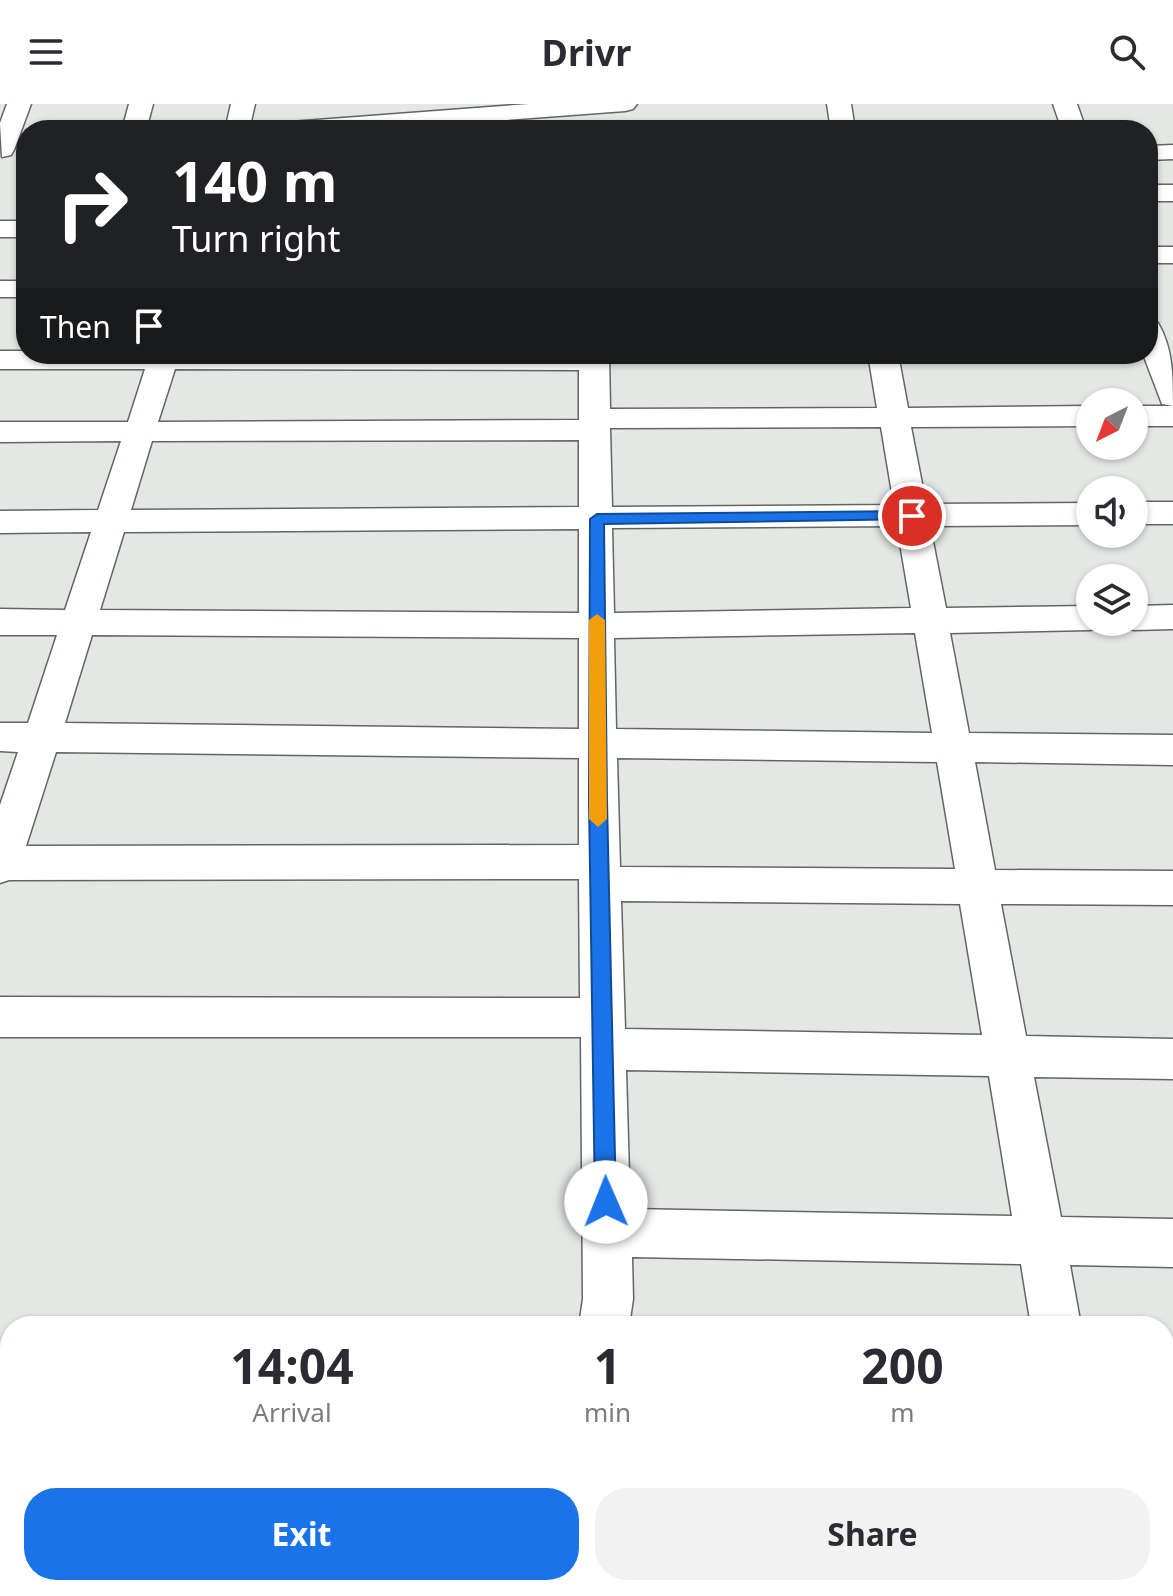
<!DOCTYPE html>
<style>
:root{--surface:#fff;--page:#f2f2f3;--text:#2b2b33;--muted:#7c7c81;--accent:#1a73e8}
body{margin:0;font-family:"Noto Sans",sans-serif;background:var(--page);color:var(--text);height:100vh;display:flex;flex-direction:column;font-size:30px;white-space:nowrap}
*{box-sizing:border-box;margin:0}
p{font-size:26px;color:var(--muted)}
.icon{flex:none;width:44px;height:44px;fill:none;stroke:currentColor;stroke-width:2;stroke-linecap:round;stroke-linejoin:round}
.map{position:relative;flex:1;overflow:hidden}
.panel{position:absolute;left:0px;top:1212px;width:1174px;height:280px;display:flex;flex-direction:column;background:var(--surface);border-radius:32px 32px 0 0;box-shadow:0 2px 6px #0004}
.panel>*{flex:none}
.hud{position:absolute;left:16px;top:16px;width:1142px;height:244px;border-radius:32px;box-shadow:0 2px 6px #0004;background:#202124;color:#fff;overflow:hidden}
.needle{width:52px;rotate:222deg}
.buttons{position:absolute;left:1076px;top:284px;display:grid;gap:16px}
.buttons a{display:grid;place-items:center;width:72px;height:72px;border-radius:50%;background:var(--surface);box-shadow:0 2px 6px #0004;font-size:40px}
.pin{position:absolute;display:grid;place-items:center;width:68px;height:68px;color:#fff;margin:-34px;border:4px solid #fff;border-radius:50%;box-shadow:0 2px 8px #0007}
.me{position:absolute;width:88px;margin:-44px;rotate:359deg;stroke-linejoin:round;filter:drop-shadow(0 0 6px #0008)}
.turn{display:flex;align-items:center;gap:28px;height:168px;padding:0 24px;font-size:36px}
.turn .icon{width:104px;height:104px;stroke-width:2.5}
.turn b{display:block;font-size:56px;line-height:68px}
.then{display:flex;align-items:center;height:76px;padding:0 24px;background:#0003;gap:16px;font-size:30px}
.eta{display:flex;justify-content:space-evenly;align-items:center;height:136px;text-align:center}
.eta b{font-size:48px;font-weight:700;line-height:56px}
.action{display:flex;gap:16px;margin-top:auto;padding:16px 24px}
.action a{flex:1;height:92px;border-radius:32px;background:var(--accent);color:#fff;font-size:32px;font-weight:700;line-height:92px;text-align:center}
.action a+a{background:var(--page);color:var(--text)}
header{display:flex;justify-content:space-between;align-items:center;height:104px;padding:0 24px;background:var(--surface);font-size:36px;font-weight:700}
.map>svg:first-child{display:block}
</style>
<header><svg class="icon" aria-label="menu" viewBox="0 0 24 24"><path d="M4 6h16M4 12h16M4 18h16"/></svg>Drivr<svg class="icon" aria-label="search" viewBox="0 0 24 24"><circle cx="10" cy="10" r="6"/><path d="M15 15l6 6"/></svg></header>
<div class="map">
<svg width="1173" height="1492" viewBox="0 0 1173 1492">
<rect width="100%" height="100%" fill="#e3e8e5"/>
<g fill="none" stroke-linecap="round" stroke-linejoin="round">
<!-- street casing -->
<g stroke="#626764" stroke-width="3">
<path id="street" d="M7 0H31L14 46 11 51 2 53 0 19Z
M129 0H153L146 26H122Z
M231 0H255L249 26H225Z
M529 0H637L633 5 625 7 374 26H265L268 21 277 19Z
M827 0H851L855 26H831Z
M1053 0H1077L1086 26H1062Z
M1173 41V55L1148 56V42Z
M1148 81H1173V97H1148Z
M0 117H26V133H0Z
M1148 143H1173V159H1148Z
M0 177H26V193H0Z
M1148 216 1158 219C1173 244 1173 273 1173 302L1162 300 1143 250H1148Z
M0 247H26V250H609L610 305 877 304 868 250H898L908 304 1090 302V322L911 323 926 400 1090 399V421L930 422 946 504 1090 502V518H1105L1102 523 1090 526 950 529 969 629 1173 631V661L975 658 995 766 1173 767V801L1001 800 1026 932 1173 935V975L1034 973 1061 1113 1173 1115V1163L1070 1161 1081 1222H1031L1021 1160 632 1153 633 1195 629 1222H579L583 1195 581 933H0V893L580 894 579 775 9 776 0 779V701L18 648 0 647V619H28L57 531H0V505L65 506 91 428 0 429V407L98 406 121 337 0 338V318H128L145 265H0ZM175 265 579 266V316L158 318ZM881 323 894 401 612 403 610 324ZM579 336V403L131 406 152 337ZM897 422 911 504 614 509 612 424ZM579 425V509L100 506 124 428ZM915 529 932 629 616 625 614 534ZM92 531 579 534V625L65 619ZM56 648 579 654V741L26 742ZM617 654 937 658 955 765 620 763ZM621 797 960 800 982 931 625 925ZM626 966 989 972 1012 1112 630 1105Z
M1134 302H1173V322H1134Z
M1134 398H1173V420H1134Z
M1173 501V525L1134 526 1122 523 1119 518H1134V502Z
M1164 1326 1173 1327V1381L1164 1380Z
M0 1364 10 1368V1426L0 1422Z
M90 1482H155L159 1492H94Z
M535 1482H591L589 1492H533Z
M1084 1482H1140L1142 1492H1086Z"/>
</g>
<!-- street -->
<use href="#street" fill="#fff" fill-rule="evenodd"/>
</g>
<!-- route -->
<path fill="#1a73e8" stroke="#114b97" stroke-width="2" d="M912 407 919 412 917 415 604 420 607 697 616 1098 613 1106 606 1109 598 1106 595 1098 589 697 590 415 597 410Z"/>
<!-- slow -->
<path fill="#f59e0b" d="M597 510 605 516 607 715 598 723 589 715V516Z"/>
</svg>
<div class="buttons">
<a><svg class="needle" viewBox="-14 -14 28 28"><path d="M0-13l5 13h-10z" fill="#e53935"/><path d="M0 13l5-13h-10z" fill="#7c7c81"/></svg></a>
<a><svg class="icon" aria-label="sound" viewBox="0 0 24 24"><path d="M4 9h4l5-4v14l-5-4H4zM17 9q2 3 0 6"/></svg></a>
<a><svg class="icon" aria-label="layers" viewBox="0 0 24 24"><path d="M12 4l9 5-9 5-9-5zM3 14l9 5 9-5"/></svg></a>
</div>
<div class="pin" style="left:912px;top:412px;background:#d93025"><svg class="icon" aria-label="arrive" viewBox="0 0 24 24"><path d="M6 21V4h12l-3 4 3 4H6"/></svg></div>
<svg class="me" style="left:606px;top:1098px" viewBox="-20 -20 40 40"><circle r="19" fill="#fff"/><path d="M0-13L10 11 0 6-10 11z" fill="#1a73e8"/></svg>
<div class="hud">
<div class="turn"><svg class="icon" aria-label="right" viewBox="0 0 24 24"><path d="M7 20v-9h11M14 6l5 5-5 5"/></svg><div><b>140 m</b>Turn right</div></div>
<div class="then">Then<svg class="icon" aria-label="arrive" viewBox="0 0 24 24"><path d="M6 21V4h12l-3 4 3 4H6"/></svg></div>
</div>
<section class="panel">
<div class="eta">
<div><b>14:04</b><p>Arrival</p></div>
<div><b>1</b><p>min</p></div>
<div><b>200</b><p>m</p></div>
</div>
<div class="action"><a>Exit</a><a>Share</a></div>
</section>
</div>
